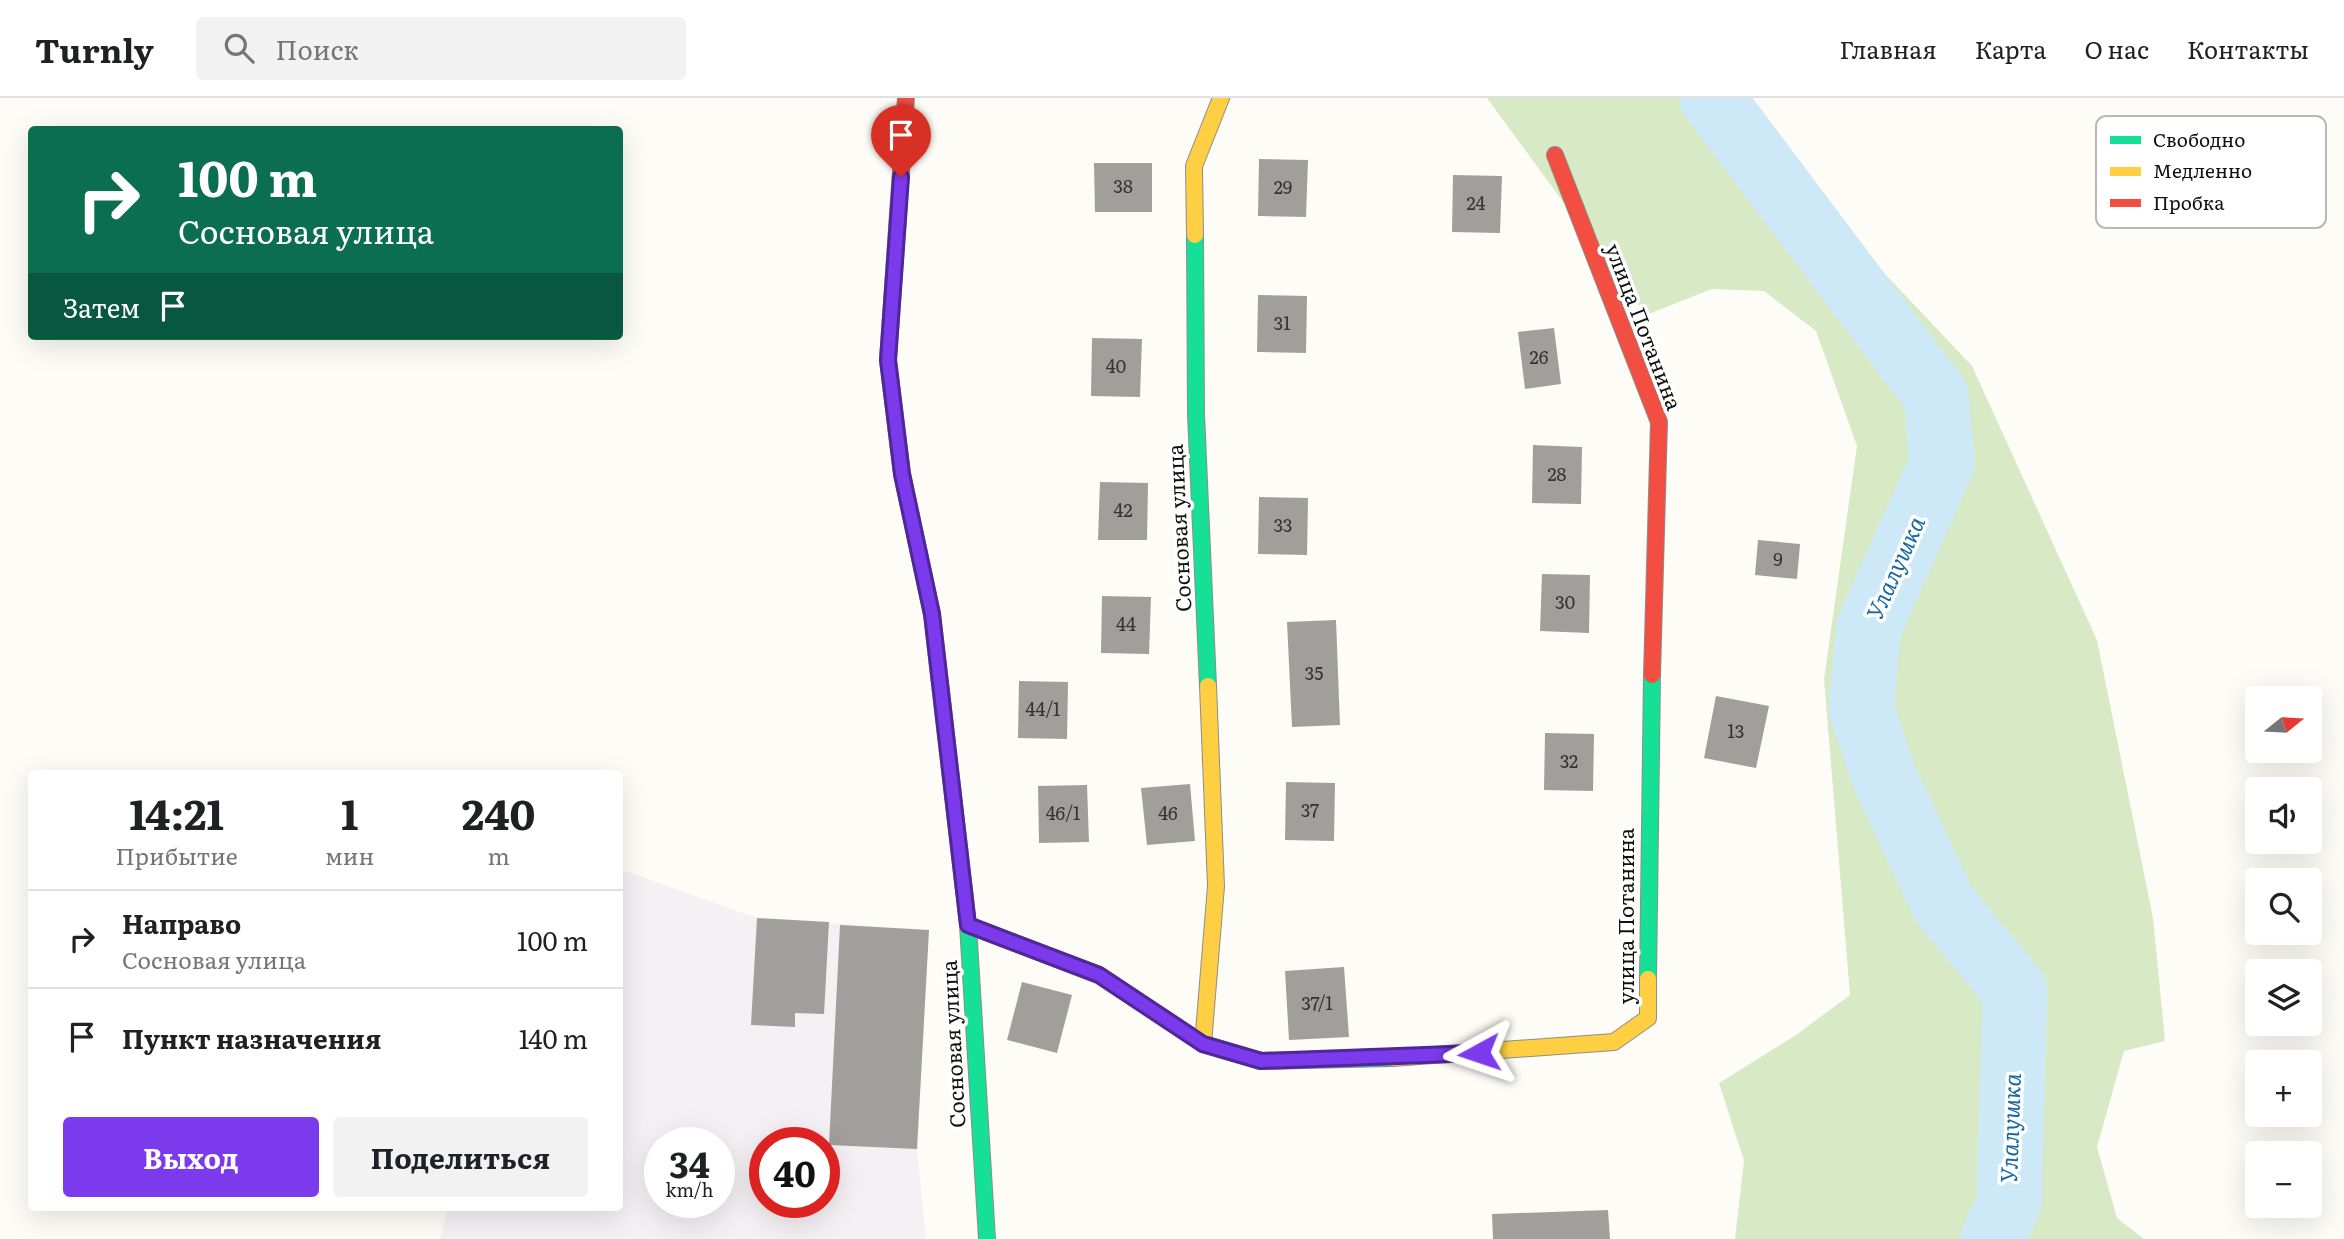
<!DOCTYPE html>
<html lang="ru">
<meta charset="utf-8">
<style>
:root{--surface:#fff;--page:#f2f2f2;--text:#202124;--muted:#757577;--line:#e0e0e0;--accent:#7c3aed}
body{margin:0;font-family:Literata,serif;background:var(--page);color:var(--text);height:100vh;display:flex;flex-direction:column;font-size:26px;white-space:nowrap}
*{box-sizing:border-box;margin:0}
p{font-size:23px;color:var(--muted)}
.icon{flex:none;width:38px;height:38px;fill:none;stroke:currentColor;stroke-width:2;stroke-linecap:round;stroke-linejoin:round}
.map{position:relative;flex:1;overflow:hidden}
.drawer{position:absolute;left:28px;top:672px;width:595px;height:441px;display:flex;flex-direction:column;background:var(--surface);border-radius:7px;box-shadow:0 7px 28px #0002}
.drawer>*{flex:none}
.guide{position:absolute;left:28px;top:28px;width:595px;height:214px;border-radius:7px;box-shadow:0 7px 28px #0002;background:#0b6e4f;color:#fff;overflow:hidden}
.needle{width:46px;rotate:72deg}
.fabs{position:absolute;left:2245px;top:588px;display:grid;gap:14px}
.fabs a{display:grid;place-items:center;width:77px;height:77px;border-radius:7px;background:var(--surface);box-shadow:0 7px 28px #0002;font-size:35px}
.speed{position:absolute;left:644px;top:1029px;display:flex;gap:14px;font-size:35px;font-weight:700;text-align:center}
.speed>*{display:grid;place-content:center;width:91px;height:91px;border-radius:50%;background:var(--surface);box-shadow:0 7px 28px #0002;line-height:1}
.speed small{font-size:18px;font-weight:400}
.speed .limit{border:10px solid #d22;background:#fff;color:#111}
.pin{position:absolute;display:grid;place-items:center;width:60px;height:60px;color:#fff;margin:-72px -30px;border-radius:50% 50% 50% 0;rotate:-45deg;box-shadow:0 0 7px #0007}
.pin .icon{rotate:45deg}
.me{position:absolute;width:77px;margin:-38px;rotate:265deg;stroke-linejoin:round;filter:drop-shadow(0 0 5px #0008)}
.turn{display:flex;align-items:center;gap:24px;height:147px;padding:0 35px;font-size:32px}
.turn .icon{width:91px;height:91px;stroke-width:2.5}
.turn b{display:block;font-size:49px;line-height:60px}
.then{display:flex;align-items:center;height:66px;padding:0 35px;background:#0003;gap:14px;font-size:26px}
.eta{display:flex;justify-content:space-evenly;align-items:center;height:119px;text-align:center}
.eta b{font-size:42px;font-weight:700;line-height:49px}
.cta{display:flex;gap:14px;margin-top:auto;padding:14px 35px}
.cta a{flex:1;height:80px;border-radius:7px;background:var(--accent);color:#fff;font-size:28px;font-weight:700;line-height:80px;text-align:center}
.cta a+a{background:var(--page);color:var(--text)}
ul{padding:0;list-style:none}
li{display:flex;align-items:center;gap:21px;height:98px;padding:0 35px;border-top:2px solid var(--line)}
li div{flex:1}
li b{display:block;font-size:26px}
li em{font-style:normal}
header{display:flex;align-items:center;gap:42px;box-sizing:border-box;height:98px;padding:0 35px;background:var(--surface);border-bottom:2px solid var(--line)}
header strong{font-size:33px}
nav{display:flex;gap:38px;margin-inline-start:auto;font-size:24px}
.search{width:490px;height:63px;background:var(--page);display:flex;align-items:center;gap:18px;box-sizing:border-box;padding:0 24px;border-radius:7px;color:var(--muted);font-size:26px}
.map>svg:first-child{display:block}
</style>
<header>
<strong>Turnly</strong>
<div class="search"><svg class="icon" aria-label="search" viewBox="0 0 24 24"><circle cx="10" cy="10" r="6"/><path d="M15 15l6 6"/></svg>Поиск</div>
<nav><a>Главная</a><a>Карта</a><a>О нас</a><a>Контакты</a></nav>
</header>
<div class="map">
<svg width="2344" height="1141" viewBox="0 0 2344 1141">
<rect width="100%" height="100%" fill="#fdfcf7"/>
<!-- industrial -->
<path fill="#f5f0f3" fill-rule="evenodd" d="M620 771 757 820 929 832 917 1051 926 1141H440L448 1110H620ZM660 1045H719V1104H660ZM765 1045H824V1104H765Z"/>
<!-- forest -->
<path fill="#d8eac5" d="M1487 0H1742L1800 86 1972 268 2097 542 2153 820 2165 943 2124 953 2097 1049 2117 1120 2144 1141H1735L1744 1063 1719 985 1796 937 1850 897 1824 581 1857 348 1816 233 1764 193 1712 191 1646 217Z"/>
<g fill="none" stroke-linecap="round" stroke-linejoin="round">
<!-- river -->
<path stroke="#cde8f7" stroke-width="65" d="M1712 0 1936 298 1942 365 1869 529 1861 609 1884 679 1944 807 2015 892 2009 1104 1993 1141"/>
</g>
<!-- building -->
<path fill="#a19f9c" d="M1259 61 1308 62 1306 119 1258 118Z
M1094 65H1152V114H1095Z
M1453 77 1502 78 1500 135 1452 134Z
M1258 197 1307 198 1306 255 1257 254Z
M1554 230 1561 286 1525 291 1518 234Z
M1092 240 1142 241 1140 299 1091 298Z
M1533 347 1582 349 1581 406 1532 405Z
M1100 384 1148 385 1147 442H1098Z
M1259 399 1308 400 1307 457 1258 456Z
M1758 442 1800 446 1797 481 1755 477Z
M1542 476 1590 477 1589 535 1540 533Z
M1102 498 1151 499 1149 556 1101 555Z
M1336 522 1340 627 1292 629 1287 524Z
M1019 583 1068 584 1067 641 1018 640Z
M1716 598 1769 608 1756 670 1704 660Z
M1545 635 1594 636 1593 693 1544 692Z
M1286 684 1335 685 1334 743 1285 742Z
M1190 686 1195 743 1147 747 1141 690Z
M1087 687 1089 744 1039 745 1038 688Z
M757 820 829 824 824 916 795 915V929L751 927Z
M840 827 929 832 917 1051 829 1047Z
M1344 869 1349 939 1289 942 1285 873Z
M1022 884 1072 897 1057 955 1007 942Z
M1608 1112 1610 1141H1493L1492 1116Z"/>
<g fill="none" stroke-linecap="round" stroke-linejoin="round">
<!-- fast casing -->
<g stroke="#8e8d8b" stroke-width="18">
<path id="fast" d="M1195 137 1196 316 1208 588
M939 577 968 827 987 1141
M968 827 1099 877 1203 946 1261 963 1392 960
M1648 881 1652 577"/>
</g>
<!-- slow casing -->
<g stroke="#8e8d8b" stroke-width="18">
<path id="slow" d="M1195 137 1194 68 1221 0
M1203 946 1216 788 1208 588
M1392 960 1614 944 1648 920V881"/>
</g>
<!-- jam casing -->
<g stroke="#8e8d8b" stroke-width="18">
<path id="jam" d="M906 0 888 262 902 376 932 516 939 577
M1555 57 1659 324 1652 577"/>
</g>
<!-- fast -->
<use href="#fast" stroke="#16e098" stroke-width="16"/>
<!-- slow -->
<use href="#slow" stroke="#ffcf43" stroke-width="16"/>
<!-- jam -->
<use href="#jam" stroke="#f24e42" stroke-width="16"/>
</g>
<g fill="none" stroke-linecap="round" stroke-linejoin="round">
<!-- route casing -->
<g stroke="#51269a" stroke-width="18">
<path id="route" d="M901 79 888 262 902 376 932 516 968 827 1099 877 1203 946 1261 963 1479 955"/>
</g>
<!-- route -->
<use href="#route" stroke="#7c3aed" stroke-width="12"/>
</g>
<g text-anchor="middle" stroke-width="7" stroke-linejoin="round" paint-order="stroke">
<!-- number labels -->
<g font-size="18" fill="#353434">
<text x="1123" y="95">38</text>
<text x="1283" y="96">29</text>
<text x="1476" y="112">24</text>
<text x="1282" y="232">31</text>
<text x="1539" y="266">26</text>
<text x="1116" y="275">40</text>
<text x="1557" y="383">28</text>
<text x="1123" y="419">42</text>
<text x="1283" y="434">33</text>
<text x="1778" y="468">9</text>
<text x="1565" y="511">30</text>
<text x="1126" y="533">44</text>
<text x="1314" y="582">35</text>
<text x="1043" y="618">44/1</text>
<text x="1736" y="640">13</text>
<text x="1569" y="670">32</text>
<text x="1310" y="719">37</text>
<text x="1063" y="722">46/1</text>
<text x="1168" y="722">46</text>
<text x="1317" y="912">37/1</text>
</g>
<!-- street labels -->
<g font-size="21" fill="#111" stroke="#fff">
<text transform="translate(1643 229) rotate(69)" y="7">улица Потанина</text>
<text transform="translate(1180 430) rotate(-93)" y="7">Сосновая улица</text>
<text transform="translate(1627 818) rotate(-90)" y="7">улица Потанина</text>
<text transform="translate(954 946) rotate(-93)" y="7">Сосновая улица</text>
</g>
<!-- water labels -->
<g font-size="23" font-style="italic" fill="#1768a6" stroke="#fff">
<text transform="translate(1896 470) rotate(-66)" y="8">Улалушка</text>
<text transform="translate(2011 1030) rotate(-88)" y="8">Улалушка</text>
</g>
</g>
<!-- legend -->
<rect x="2096" y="18" width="230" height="112" rx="10" fill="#fff" stroke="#b8b8b8" stroke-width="2"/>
<rect x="2110" y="38" width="31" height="8" fill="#16e098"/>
<rect x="2110" y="69" width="31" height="9" fill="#ffcf43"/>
<rect x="2110" y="101" width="31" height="8" fill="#f24e42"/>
<g font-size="19" fill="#111">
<text x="2153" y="49">Свободно</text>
<text x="2153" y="80">Медленно</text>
<text x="2153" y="112">Пробка</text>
</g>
</svg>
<div class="fabs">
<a><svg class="needle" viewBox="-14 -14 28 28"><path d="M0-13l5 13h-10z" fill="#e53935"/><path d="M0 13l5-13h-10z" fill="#757577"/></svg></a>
<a><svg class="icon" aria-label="sound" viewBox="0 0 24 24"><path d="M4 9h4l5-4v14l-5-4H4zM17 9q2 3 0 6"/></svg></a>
<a><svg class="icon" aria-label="search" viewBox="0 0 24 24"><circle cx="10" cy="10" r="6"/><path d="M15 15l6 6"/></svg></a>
<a><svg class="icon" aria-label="layers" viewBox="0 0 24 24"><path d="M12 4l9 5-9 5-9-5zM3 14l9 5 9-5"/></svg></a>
<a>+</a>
<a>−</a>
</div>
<div class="speed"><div>34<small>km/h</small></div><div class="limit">40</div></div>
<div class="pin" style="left:901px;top:79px;background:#d93025"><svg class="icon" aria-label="arrive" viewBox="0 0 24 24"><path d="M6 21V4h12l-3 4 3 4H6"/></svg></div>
<svg class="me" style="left:1479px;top:955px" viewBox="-20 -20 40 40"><path d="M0-17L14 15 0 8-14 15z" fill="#7c3aed" stroke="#fff" stroke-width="4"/></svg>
<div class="guide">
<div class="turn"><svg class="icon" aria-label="right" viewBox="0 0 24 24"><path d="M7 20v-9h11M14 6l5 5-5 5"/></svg><div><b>100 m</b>Сосновая улица</div></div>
<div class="then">Затем<svg class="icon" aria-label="arrive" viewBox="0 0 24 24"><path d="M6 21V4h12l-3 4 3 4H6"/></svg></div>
</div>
<section class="drawer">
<div class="eta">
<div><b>14:21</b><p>Прибытие</p></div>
<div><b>1</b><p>мин</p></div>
<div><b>240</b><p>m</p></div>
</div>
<ul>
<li><svg class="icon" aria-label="right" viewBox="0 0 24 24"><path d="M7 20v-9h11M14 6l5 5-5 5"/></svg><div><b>Направо</b><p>Сосновая улица</p></div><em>100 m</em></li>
<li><svg class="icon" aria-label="arrive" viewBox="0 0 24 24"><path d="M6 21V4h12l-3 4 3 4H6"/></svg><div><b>Пункт назначения</b></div><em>140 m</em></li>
</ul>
<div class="cta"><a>Выход</a><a>Поделиться</a></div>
</section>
</div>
